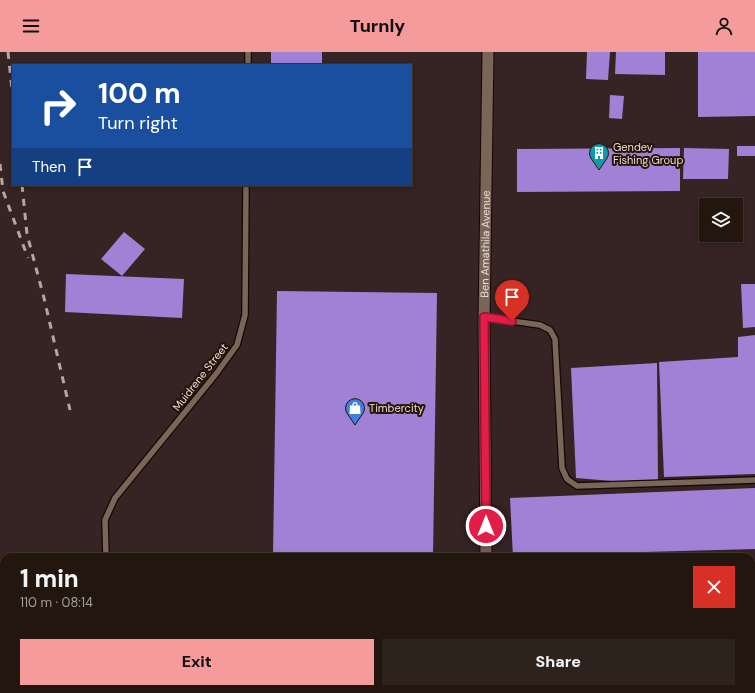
<!DOCTYPE html>
<meta charset="utf-8">
<style>
:root{--surface:#22160e;--page:#2e231c;--text:#f1f3f6;--muted:#a29f9e;--line:#3f352e;--accent:#f59b9c}
body{margin:0;font-family:"DM Sans",sans-serif;background:var(--page);color:var(--text);height:100vh;display:flex;flex-direction:column;font-size:15px;white-space:nowrap}
*{box-sizing:border-box;margin:0}
p{font-size:13px;color:var(--muted)}
.icon{flex:none;width:22px;height:22px;fill:none;stroke:currentColor;stroke-width:2;stroke-linecap:round;stroke-linejoin:round}
.map{position:relative;flex:1;overflow:hidden}
.panel{position:absolute;left:0px;top:501px;width:755px;height:140px;display:flex;flex-direction:column;background:var(--surface);border-radius:12px 12px 0 0;box-shadow:0 2px 6px #0003,0 0 0 1px var(--line)}
.panel>*{flex:none}
.banner{position:absolute;left:12px;top:12px;width:400px;height:122px;border-radius:0px;box-shadow:0 2px 6px #0003,0 0 0 1px var(--line);background:#1a4fa0;color:#fff;overflow:hidden}
.buttons{position:absolute;left:699px;top:146px;display:grid;gap:8px}
.buttons a{display:grid;place-items:center;width:44px;height:44px;border-radius:0px;background:var(--surface);box-shadow:0 2px 6px #0003,0 0 0 1px var(--line);font-size:20px}
.pin{position:absolute;display:grid;place-items:center;width:34px;height:34px;color:#fff;margin:-41px -17px;border-radius:50% 50% 50% 0;rotate:-45deg;box-shadow:0 0 4px #0007}
.pin .icon{rotate:45deg}
.me{position:absolute;width:44px;margin:-22px;rotate:0deg;stroke-linejoin:round;filter:drop-shadow(0 0 3px #0008)}
.turn{display:flex;align-items:center;gap:14px;height:84px;padding:0 20px;font-size:18px}
.turn .icon{width:52px;height:52px;stroke-width:2.5}
.turn b{display:block;font-size:28px;line-height:34px}
.then{display:flex;align-items:center;height:38px;padding:0 20px;background:#0003;gap:8px;font-size:15px}
.round{display:grid;place-items:center;flex:none;width:42px;height:42px;border-radius:0px;background:var(--page)}
.head{display:flex;align-items:center;justify-content:space-between;height:68px;padding:0 20px}
h1{font-size:24px;font-weight:800;line-height:30px}
.primary-button{display:flex;gap:8px;margin-top:auto;padding:8px 20px}
.primary-button a{flex:1;height:46px;border-radius:0px;background:var(--accent);color:#111;font-size:16px;font-weight:800;line-height:46px;text-align:center}
.primary-button a+a{background:var(--page);color:var(--text)}
header{display:flex;justify-content:space-between;align-items:center;height:52px;padding:0 20px;background:var(--accent);color:#111;font-size:18px;font-weight:800}
.map>svg:first-child{display:block}
</style>
<header><svg class="icon" aria-label="menu" viewBox="0 0 24 24"><path d="M4 6h16M4 12h16M4 18h16"/></svg>Turnly<svg class="icon" aria-label="person" viewBox="0 0 24 24"><circle cx="12" cy="8" r="4"/><path d="M4 21q1-7 8-7t8 7"/></svg></header>
<div class="map">
<svg width="755" height="641" viewBox="0 0 755 641">
<rect width="100%" height="100%" fill="#2e1d12"/>
<!-- industrial -->
<path fill="#362324" fill-rule="evenodd" d="M0 0H755V641H0ZM13 13H411V133H13ZM706 153H736V183H706ZM4 505H751V637H4Z"/>
<!-- building -->
<path fill="#a181d5" d="M271 0H322V13H271Z
M587 0H610L608 28 586 27Z
M616 0H665V23L615 22Z
M698 0H755V64L698 65Z
M610 43 624 44 622 67 609 66Z
M737 94H755V104H737Z
M680 96V139L517 140V97Z
M684 96 729 97 728 127H683Z
M124 180 145 197 122 224 101 207Z
M66 222 184 227 182 266 65 260Z
M741 232H755V275L743 276Z
M277 239 437 241 433 505H273Z
M755 283V422L664 425 659 310 738 305V285Z
M657 311 658 430 612 429 576 426 571 316Z
M755 436V497L645 500 560 505H513L510 446Z
M751 515H755V641H705L704 637H751Z
M272 637H359V641H272Z"/>
<g fill="none" stroke-linecap="round" stroke-linejoin="round">
<!-- service casing -->
<g stroke="#150701" stroke-width="8">
<path id="service" d="M248 13V0
M484 265 540 273 550 278 555 287 562 416 567 427 577 434 755 428
M106 505 105 468 115 446 216 322 237 293 245 263 246 133
M113 641V637"/>
</g>
<!-- minor casing -->
<g stroke="#150701" stroke-width="13">
<g id="minor">
<path id="s1" d="M486 505 484 270 488 0"/>
<path d="M486 641V637"/>
</g>
</g>
<!-- service -->
<use href="#service" stroke="#7a6659" stroke-width="5.5"/>
<!-- minor -->
<use href="#minor" stroke="#7a6659" stroke-width="11"/>
<!-- rail -->
<path stroke="#b4a79f" stroke-width="3" stroke-dasharray="7 7" stroke-linecap="butt" d="M8 0 13 47
M0 112 3 139 28 206
M22 133 27 182 44 246 70 358"/>
</g>
<g fill="none" stroke-linecap="round" stroke-linejoin="round">
<!-- route casing -->
<g stroke="#92132f" stroke-width="10">
<path id="route" d="M486 474 484 265 512 269"/>
</g>
<!-- route -->
<use href="#route" stroke="#e11d48" stroke-width="7"/>
</g>
<!-- icons -->
<defs>
<g id="building-pin" transform="scale(1)"><path d="M0 17L-7.5 6A9.5 9.5 0 1 1 7.5 6Z" fill="#0f9aa8" stroke="#241409"/><path d="M-4-6H4V6H1V3H-1V6H-4ZM-2.5-4.3h1.7v1.8h-1.7ZM.8-4.3h1.7v1.8H.8ZM-2.5-1h1.7V.8h-1.7ZM.8-1h1.7V.8H.8Z" fill="#fff"/></g>
<g id="shop-pin" transform="scale(1)"><path d="M0 17L-7.5 6A9.5 9.5 0 1 1 7.5 6Z" fill="#3f7fe0" stroke="#241409"/><path d="M-5-2.5h2.3a2.7 3.5 0 0 1 5.4 0H5L5.5 6h-11ZM-1.5-2.5h3a1.5 2.3 0 0 0-3 0Z" fill="#fff"/></g>
</defs>
<g fill-rule="evenodd">
<use href="#building-pin" x="599" y="101"/>
<use href="#shop-pin" x="355" y="356"/>
</g>
<g text-anchor="middle" stroke-width="4" stroke-linejoin="round" paint-order="stroke">
<!-- poi labels -->
<g font-size="11" fill="#e9ddd6" stroke="#241409" text-anchor="start">
<text x="613" y="99">Gendev<tspan x="613" dy="13">Fishing Group</tspan></text>
<text x="369" y="360">Timbercity</text>
</g>
<!-- street labels -->
<g font-size="11" fill="#e9ddd6" stroke="#241409">
<text dy="4" stroke="none"><textPath href="#s1" startOffset="313">Ben Amathila Avenue</textPath></text>
<text transform="translate(200 325) rotate(-52)" y="4">Muidrene Street</text>
</g>
</g>
</svg>
<div class="buttons">
<a><svg class="icon" aria-label="layers" viewBox="0 0 24 24"><path d="M12 4l9 5-9 5-9-5zM3 14l9 5 9-5"/></svg></a>
</div>
<div class="pin" style="left:512px;top:269px;background:#d93025"><svg class="icon" aria-label="arrive" viewBox="0 0 24 24"><path d="M6 21V4h12l-3 4 3 4H6"/></svg></div>
<svg class="me" style="left:486px;top:474px" viewBox="-20 -20 40 40"><circle r="17" fill="#e11d48" stroke="#fff" stroke-width="3"/><path d="M0-11L8 9 0 5-8 9z" fill="#fff"/></svg>
<div class="banner">
<div class="turn"><svg class="icon" aria-label="right" viewBox="0 0 24 24"><path d="M7 20v-9h11M14 6l5 5-5 5"/></svg><div><b>100 m</b>Turn right</div></div>
<div class="then">Then<svg class="icon" aria-label="arrive" viewBox="0 0 24 24"><path d="M6 21V4h12l-3 4 3 4H6"/></svg></div>
</div>
<section class="panel">
<div class="head"><div><h1>1 min</h1><p>110 m · 08:14</p></div><a class="round" style="background:#d93025;color:#fff"><svg class="icon" aria-label="close" viewBox="0 0 24 24"><path d="M6 6l12 12M18 6L6 18"/></svg></a></div>
<div class="primary-button"><a>Exit</a><a>Share</a></div>
</section>
</div>
